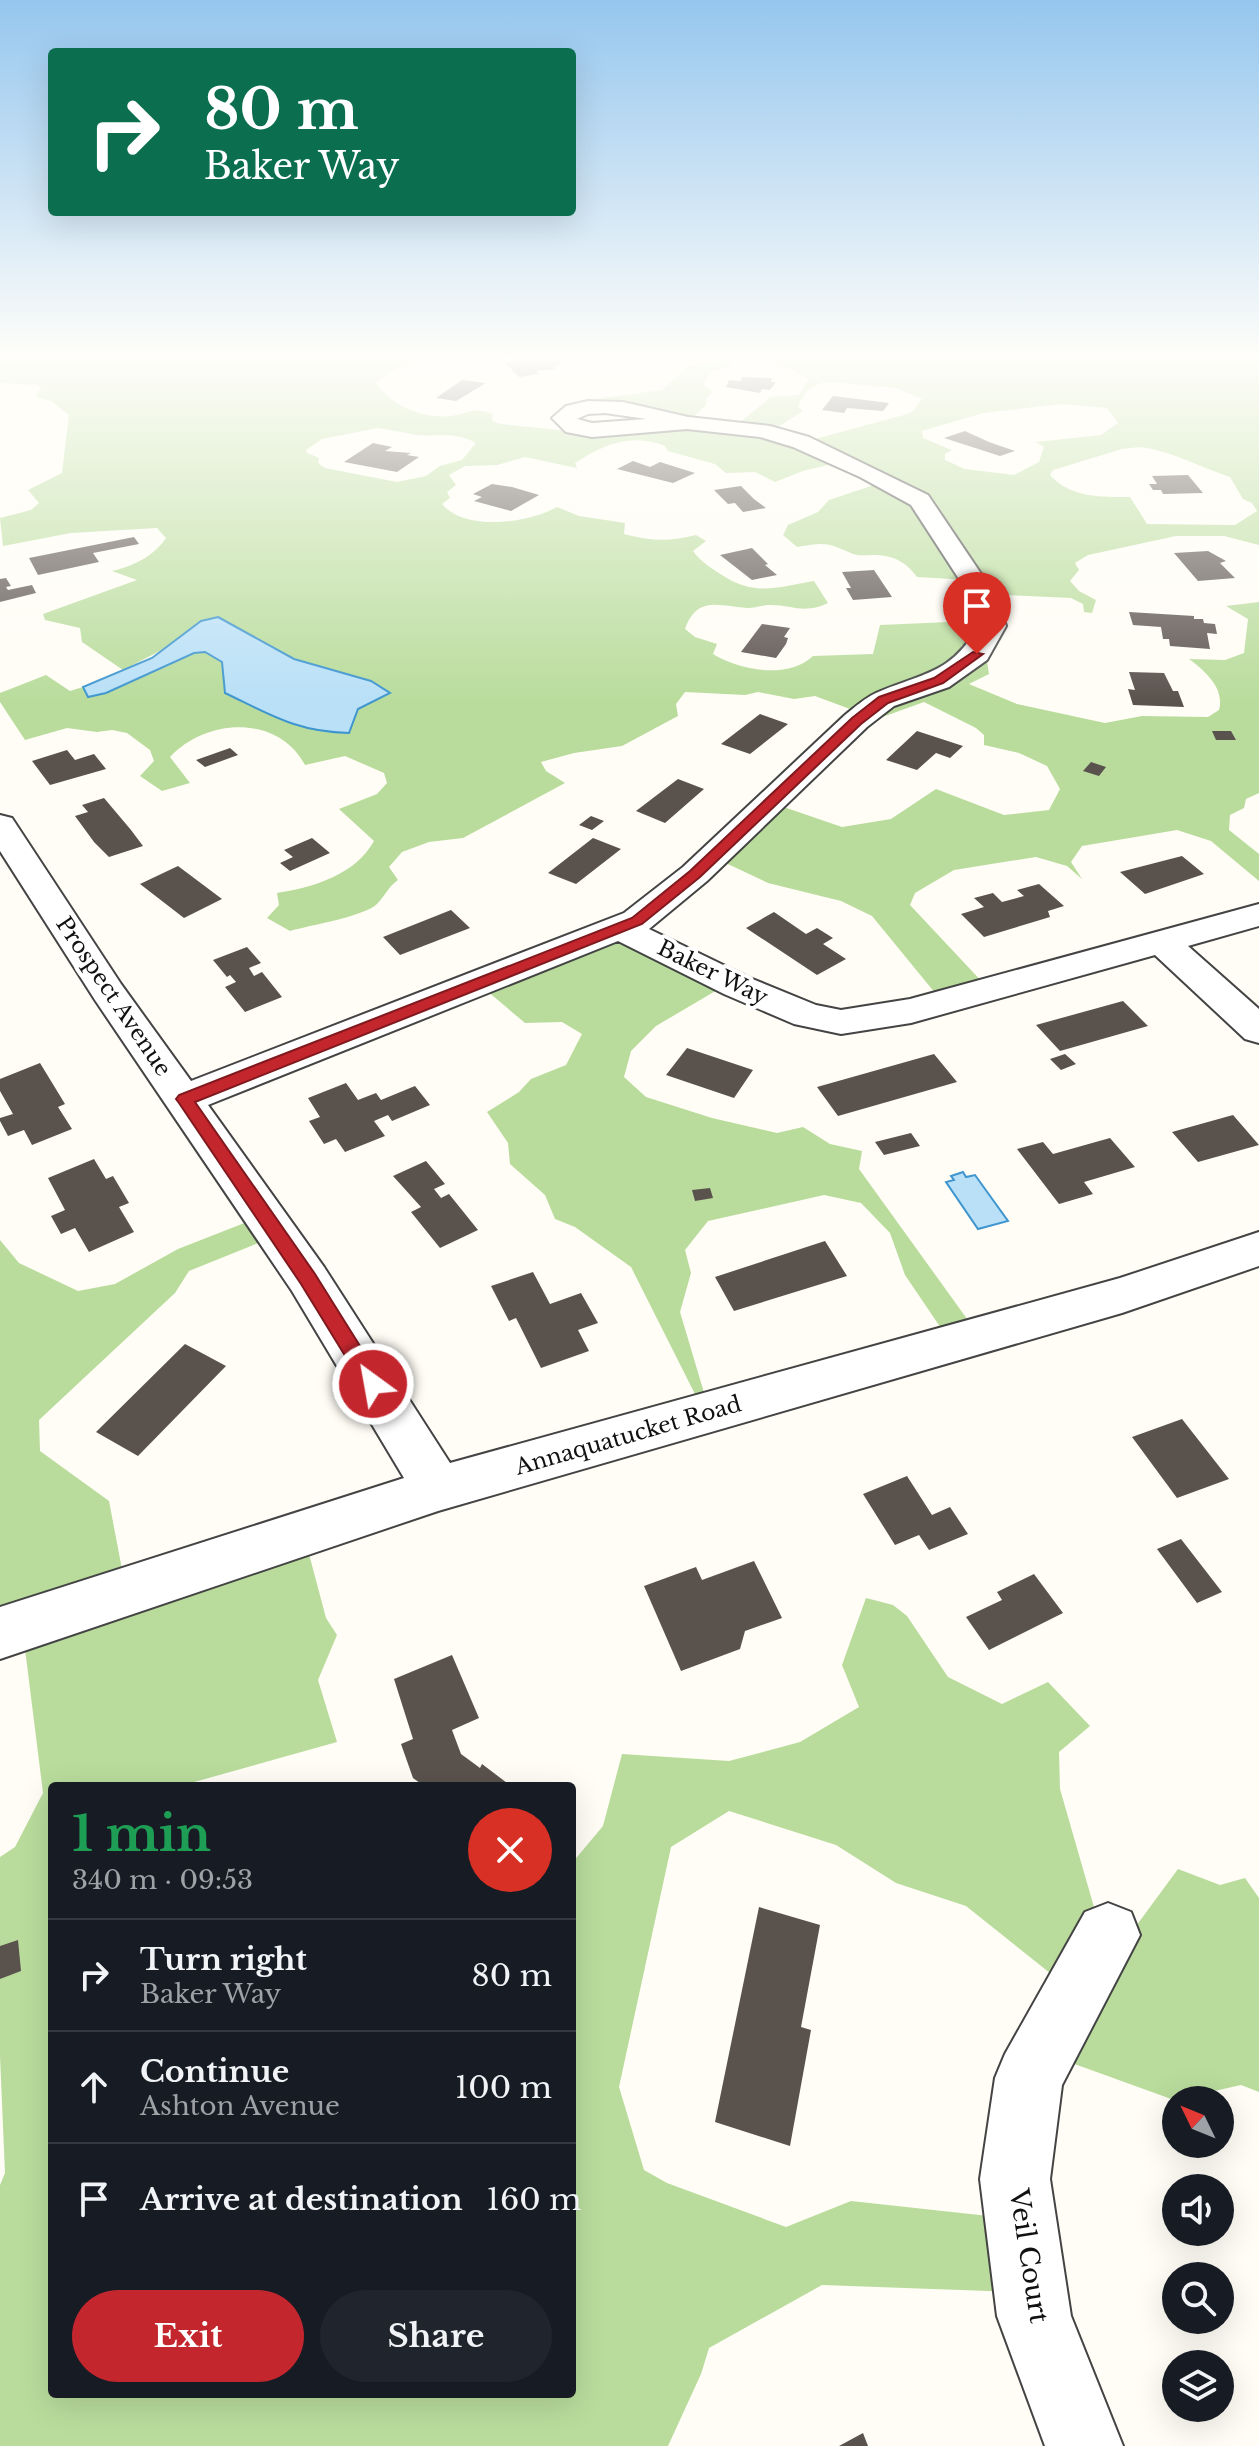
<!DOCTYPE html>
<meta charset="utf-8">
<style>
:root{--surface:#171b24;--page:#20242c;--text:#f1f3f6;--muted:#9ea1a6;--line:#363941;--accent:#c4262e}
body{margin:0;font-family:"Libre Baskerville",serif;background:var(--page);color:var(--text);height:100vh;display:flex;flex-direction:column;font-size:30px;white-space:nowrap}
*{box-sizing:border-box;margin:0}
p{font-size:26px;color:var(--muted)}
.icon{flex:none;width:44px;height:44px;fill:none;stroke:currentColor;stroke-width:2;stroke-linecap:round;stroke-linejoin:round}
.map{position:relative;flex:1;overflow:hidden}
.drawer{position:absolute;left:48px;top:1782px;width:528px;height:616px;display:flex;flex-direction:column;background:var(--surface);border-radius:8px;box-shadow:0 8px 32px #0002}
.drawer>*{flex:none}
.top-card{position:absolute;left:48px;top:48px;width:528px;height:168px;border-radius:8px;box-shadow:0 8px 32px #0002;background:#0b6e4f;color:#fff;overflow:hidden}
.needle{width:52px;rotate:313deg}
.controls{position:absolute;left:1162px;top:2086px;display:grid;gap:16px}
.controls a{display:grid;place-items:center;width:72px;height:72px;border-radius:50%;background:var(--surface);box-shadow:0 8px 32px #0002;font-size:40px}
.pin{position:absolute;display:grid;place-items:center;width:68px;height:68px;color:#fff;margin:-82px -34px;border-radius:50% 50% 50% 0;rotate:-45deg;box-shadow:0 0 8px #0007}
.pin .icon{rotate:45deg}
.me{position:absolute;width:88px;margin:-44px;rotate:328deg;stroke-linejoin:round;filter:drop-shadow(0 0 6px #0008)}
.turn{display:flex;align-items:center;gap:28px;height:168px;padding:0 24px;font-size:36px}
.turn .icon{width:104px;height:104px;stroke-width:2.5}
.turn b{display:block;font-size:56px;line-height:68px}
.round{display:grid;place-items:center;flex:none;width:84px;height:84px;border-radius:42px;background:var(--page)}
.headline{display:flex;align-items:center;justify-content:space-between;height:136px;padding:0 24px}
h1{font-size:48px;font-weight:700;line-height:60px;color:#1e9e55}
.action{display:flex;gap:16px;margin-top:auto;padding:16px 24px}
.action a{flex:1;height:92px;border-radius:48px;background:var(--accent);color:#fff;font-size:32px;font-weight:700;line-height:92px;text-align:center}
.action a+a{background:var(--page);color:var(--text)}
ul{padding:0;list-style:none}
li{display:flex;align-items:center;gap:24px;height:112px;padding:0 24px;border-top:2px solid var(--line)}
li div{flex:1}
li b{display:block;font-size:30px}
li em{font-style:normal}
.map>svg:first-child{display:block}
</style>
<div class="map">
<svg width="1259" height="2446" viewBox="0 0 1259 2446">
<rect width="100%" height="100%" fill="#fffdf5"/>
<!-- forest -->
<path fill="#b9dc9c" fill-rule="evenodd" d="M0 360H418L392 371 376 383C391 405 422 419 450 416 473 414 466 406 493 414L492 421 501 424 577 432H618L662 414 600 403 602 398 662 390 689 366 729 360 730 366 711 371 703 384 713 392 707 398 706 405 694 416 696 418 739 424C749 413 761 407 770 397L799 395 809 379 773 360H1259V545L1224 536H1176L1088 555 1075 563 1079 570 1070 581 1079 591 1096 600 1092 613 1084 612 1083 604 1071 598 983 594 970 580 917 577C905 561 893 555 873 555 867 555 858 556 853 554 827 543 827 542 797 547L783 535 788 525 818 512 829 500 877 484 840 462 803 471 775 482 755 472 726 473 715 464 668 451 665 446C630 433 605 444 575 463L577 468 525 457 497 465 465 466 449 475 456 485 447 492 450 498 442 504C465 532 529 523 557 507L579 516 625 523 624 534C650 541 670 542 696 535L706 541 693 551C701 562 711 568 722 575 755 597 778 587 814 581L828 603C803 615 792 604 767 605 760 606 754 608 748 608 719 606 697 595 685 629L695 637 717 644 713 654C739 670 788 680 813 656L873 654 880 625 972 621 981 622 989 674 969 684 1017 704 1105 723 1142 716 1208 717 1219 710C1225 688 1205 671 1189 659L1225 660 1244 653 1248 619 1226 606 1259 602V793L1246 799 1244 808 1230 815 1229 830 1259 854V881L1211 841 1177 830 1082 846 1071 862 1082 879 1067 866 1036 857 954 870 915 893 910 905 986 986 940 999 872 916 841 901 768 883 715 858 772 803 842 827 891 819 936 789 1004 815 1049 810 1060 789 1047 766 1019 753 984 745V735L976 728 924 702 877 719 815 696 794 699 758 692 745 695 685 692 676 704 678 716 622 746 574 753 541 762 546 771 565 783 463 838 429 842 402 852 389 867 398 880C388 887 385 896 377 904 363 917 310 925 290 931L267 918 279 905 277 893C314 887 355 875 374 841L339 809 377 794 387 783 384 773 345 756 305 765C278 714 206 718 170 757L190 783 162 791 140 776 154 761 150 750 127 733 112 730 97 732 67 728 25 740 0 702V693L46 675 70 691 83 687 89 697 106 693 194 653 205 652 222 662 225 693C271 715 297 732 349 733L358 709 389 692 371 681 294 659 218 617 201 621 177 642 123 670 82 642 80 628 45 620 43 614 137 580 112 571C133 566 153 557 166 538L157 528 71 533 3 546 0 518 31 510 39 503 28 490 62 473 69 415 51 401 35 397 41 388 37 385 0 383ZM829 382 896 388 922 399 912 412 904 415 815 439 776 428 803 411 798 406C807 390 811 384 829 382ZM1061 404 1107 408 1118 423 1101 435 1036 442 1044 447 1039 462 1014 475 965 469 945 460V454L952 450 923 438 922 431 983 413ZM378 428C391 430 405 433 418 435 440 437 455 431 476 443L462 460 440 466 426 476 397 482 325 468 318 463 319 458 307 453 306 450 322 439ZM1141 447C1171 451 1200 467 1230 477L1243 499 1252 503 1257 511 1235 525 1147 524 1130 497C1100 497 1071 498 1050 475L1053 470 1122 449Z
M599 934 729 983 656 1026 631 1051 624 1077 646 1097 712 1118 777 1133 803 1127 830 1144 862 1151 859 1169 970 1323 949 1340 905 1275 890 1233 861 1203 824 1195 708 1221 685 1250 691 1273 680 1312 708 1406 703 1410 631 1267 575 1227 555 1219 545 1195 510 1164 508 1143 487 1112 519 1092 531 1079 566 1065 582 1034 562 1022 525 1023 480 985Z
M252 1220 273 1237 189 1271 175 1293 39 1420 40 1451 109 1501 125 1585 305 1539 326 1618 337 1635 318 1680 337 1742 180 1786H52L50 2198 52 2394H572V1863L603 1826 622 1754 729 1761 800 1742 859 1707 842 1665 866 1598 893 1605 907 1616 948 1677 1002 1704 1048 1682 1090 1726 1059 1752 1060 1789 1102 1935 1125 1941 1178 1869 1220 1885 1245 1878 1259 1898V2092L1241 2085 1174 2100 1044 2053 1070 1989 966 1906 896 1883 836 1845 729 1811 671 1847 619 2087 644 2170 667 2183 786 2227 851 2201 1007 2218 1016 2292 822 2285 709 2348 701 2374 668 2446H0V2185L5 2173 0 2056V1857L15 1847 43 1793 22 1625 0 1632V1240L19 1263 78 1291 115 1284 178 1249Z"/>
<!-- water -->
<path fill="#b9e0f7" stroke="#3f96cf" stroke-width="2" d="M218 617 294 659 371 681 390 693 358 709 349 733C297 732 271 715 225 693L222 662 205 652 194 653 106 693 88 697 83 687 152 658 201 621Z
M963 1172 966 1177 975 1175 1008 1221 978 1229 946 1182 954 1180 951 1176Z"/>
<!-- building -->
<path fill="#5a524d" d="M524 360H558L562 364 553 366 556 369 536 371 539 374 519 377 504 362Z
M742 377 772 378 771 382H776L770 390 762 389 760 393 726 387 729 380 741 381Z
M462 380 486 383 456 401 436 398Z
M833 396 889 403 883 411 847 408 844 413 822 410Z
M965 431 989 442 1015 451 1000 456 944 438Z
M373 443 392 447 385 451 411 453 407 455 419 457 397 472 344 462Z
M633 461 650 467 660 462 695 473 673 483 617 469Z
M1188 475 1203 493 1163 494 1161 490H1153L1149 484H1157L1152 476Z
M492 484 512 487 539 495 511 511 474 501 482 497 473 494Z
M741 486 754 499 766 508 743 512 735 503 728 504 714 490Z
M134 537 139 544 93 553 99 562 38 575 29 558Z
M752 548 768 564 765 565 777 575 752 580 720 555Z
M1208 551 1226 561 1220 563 1235 578 1198 581 1174 553Z
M874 570 892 597 853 600 846 588H851L842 572Z
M6 578 11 586 6 587 8 590 32 585 36 593 0 602V579Z
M1129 612 1194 616V619H1203L1204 623 1215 624 1217 634 1207 633 1210 649 1170 646 1169 639H1163L1161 627 1133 625Z
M762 624 790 628 784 637 788 638 786 644 776 658 741 652Z
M1129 672 1164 673 1173 691H1178L1184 707 1133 705 1128 689 1135 690Z
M760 714 788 724 750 754 721 744Z
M917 731 963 746 950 758 936 753 917 770 886 760Z
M1212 731H1231L1236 740H1216Z
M230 748 238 755 205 767 196 760Z
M67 750 75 760 94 754 106 769 50 785 32 761Z
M1091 762 1106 767 1099 776 1083 771Z
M678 779 704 789 665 823 636 811Z
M104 798 131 830 143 846 109 857 94 842 75 816 88 812 82 805Z
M591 816 604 821 592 830 579 825Z
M312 838 330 853 290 871 280 863 293 857 284 850Z
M593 838 621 849 576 884 548 873Z
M1182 856 1204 874 1145 894 1120 872Z
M178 866 222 899 184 918 140 884Z
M1039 884 1064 906 1048 911 1050 917 984 937 961 914 984 907 974 898 993 893 1002 902 1024 896 1017 890Z
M451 910 470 928 400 955 383 937Z
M774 912 806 934 817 928 833 938 823 944 846 959 817 975 746 928Z
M247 947 261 963 249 968 254 976 262 972 282 997 245 1012 225 987 236 982 230 975 227 977 213 960Z
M1123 1001 1148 1026 1060 1051 1036 1025Z
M687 1048 753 1070 734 1098 666 1075Z
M934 1054 957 1082 838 1116 817 1087Z
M1065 1054 1076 1064 1061 1070 1050 1059Z
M40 1063 65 1104 58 1107 72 1129 32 1145 24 1130 8 1136 0 1121V1118L13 1114 0 1091V1079Z
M346 1083 358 1100 376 1093 381 1100 415 1086 430 1105 392 1121 388 1115 374 1121 385 1136 345 1152 336 1139 324 1144 309 1121 320 1117 308 1098Z
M1233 1115 1259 1145 1198 1162 1172 1132Z
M911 1133 920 1146 884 1155 875 1142Z
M1110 1138 1135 1167 1084 1182 1093 1194 1059 1204 1017 1149 1043 1142 1053 1154Z
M94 1159 106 1179 113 1176 129 1203 119 1207 134 1232 89 1252 75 1228 61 1234 51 1216 65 1210 48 1178Z
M426 1161 445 1184 434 1189 441 1198 449 1194 478 1230 440 1248 411 1212 421 1207 393 1176Z
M710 1188 713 1198 695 1201 692 1190Z
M825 1241 847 1276 734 1311 715 1277Z
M533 1272 550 1304 581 1293 598 1323 578 1330 589 1351 541 1368 516 1318 509 1321 491 1286Z
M185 1344 226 1366 138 1456 96 1432Z
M1182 1419 1229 1479 1177 1498 1132 1437Z
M907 1476 932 1515 950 1507 968 1534 929 1550 919 1535 895 1545 863 1494Z
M1181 1539 1222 1592 1197 1603 1157 1549Z
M754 1561 782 1618 745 1631 740 1649 681 1671 644 1586 696 1567 702 1580Z
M1034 1574 1063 1613 989 1650 966 1617 1002 1600 997 1592Z
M452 1655 479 1718 452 1730 461 1754 480 1768 482 1764 511 1786H424L413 1778 401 1744 413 1739 394 1679Z
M759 1907 820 1925 801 2027 811 2030 790 2146 715 2122Z
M18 1940 21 1971 0 1979V1946Z
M863 2433 868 2446H839Z"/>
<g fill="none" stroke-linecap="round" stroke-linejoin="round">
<!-- minor casing -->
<g stroke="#444" stroke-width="4">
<path id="minor" d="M588 401 623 402 688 417 770 426 809 437 928 495 996 596 1006 626 987 660 949 687 894 706 867 727 707 881 649 929 750 978 816 1005 841 1010 910 999 1259 904V926L1188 946 1259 1009V1043L1245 1039 1155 955 911 1023 841 1034 794 1024 724 994 618 941 208 1105 324 1267 450 1463 1120 1278 1259 1232V1266L1122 1313 438 1511 0 1659V1607L404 1478 292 1291 95 1000 0 851V815L12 818 121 984 191 1081 624 913 683 867 845 715C855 707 865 698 876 693 922 673 952 674 978 626L970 596 911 505 860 477 793 447 760 437 687 429 592 437 566 432 552 418 566 406ZM605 413 647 419 592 423 577 419 588 414Z
M1108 1903 1131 1912 1140 1935 1062 2085 1050 2179 1071 2316 1123 2446H1045L997 2316 980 2179 995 2078 1005 2054 1085 1912Z"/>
</g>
<!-- minor -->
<use href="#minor" fill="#fff" fill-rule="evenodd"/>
</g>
<!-- sky -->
<linearGradient id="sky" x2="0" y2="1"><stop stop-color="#95c6ee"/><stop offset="0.51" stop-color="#fffefa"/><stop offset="1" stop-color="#fffefa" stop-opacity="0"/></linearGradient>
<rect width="1259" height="702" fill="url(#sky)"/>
<!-- route -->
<path fill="#c4262e" stroke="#7f191e" stroke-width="2" d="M973 652 983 654 943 683 888 703 861 724 700 877 642 924 195 1102 315 1274 380 1378 383 1384 380 1390 373 1392 366 1390 301 1284 179 1103 176 1099 179 1095 632 918 690 871 852 718 879 697 934 678Z"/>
<g text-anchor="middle" stroke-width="8" stroke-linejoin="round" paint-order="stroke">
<!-- street labels -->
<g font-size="22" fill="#111" stroke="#fff">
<text transform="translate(713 972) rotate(26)" y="8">Baker Way</text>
<text transform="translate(114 996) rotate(56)" y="8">Prospect Avenue</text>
<text transform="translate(628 1435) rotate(-16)" y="8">Annaquatucket Road</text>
</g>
<!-- near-street labels -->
<g font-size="26" fill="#111" stroke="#fff">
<text transform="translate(1029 2256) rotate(81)" y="9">Veil Court</text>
</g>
</g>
</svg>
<div class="controls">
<a><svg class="needle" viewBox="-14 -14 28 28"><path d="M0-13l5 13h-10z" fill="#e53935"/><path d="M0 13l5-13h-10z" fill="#9ea1a6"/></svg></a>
<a><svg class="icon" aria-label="sound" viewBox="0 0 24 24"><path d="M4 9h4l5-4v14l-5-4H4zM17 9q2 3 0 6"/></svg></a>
<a><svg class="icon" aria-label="search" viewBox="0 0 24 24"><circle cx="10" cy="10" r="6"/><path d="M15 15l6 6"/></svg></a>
<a><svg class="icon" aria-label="layers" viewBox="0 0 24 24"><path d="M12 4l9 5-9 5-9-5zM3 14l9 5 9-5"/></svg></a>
</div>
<div class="pin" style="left:977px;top:654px;background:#d93025"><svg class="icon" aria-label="arrive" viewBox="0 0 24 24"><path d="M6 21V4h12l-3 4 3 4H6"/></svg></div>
<svg class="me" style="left:373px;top:1384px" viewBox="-20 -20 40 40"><circle r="17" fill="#c4262e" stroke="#fff" stroke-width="3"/><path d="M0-11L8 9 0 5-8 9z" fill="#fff"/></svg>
<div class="top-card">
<div class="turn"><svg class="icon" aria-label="right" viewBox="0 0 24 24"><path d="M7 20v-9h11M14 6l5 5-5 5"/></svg><div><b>80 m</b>Baker Way</div></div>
</div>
<section class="drawer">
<div class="headline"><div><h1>1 min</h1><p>340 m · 09:53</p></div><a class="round" style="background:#d93025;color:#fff"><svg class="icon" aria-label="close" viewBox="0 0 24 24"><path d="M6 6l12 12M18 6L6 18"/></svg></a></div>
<ul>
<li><svg class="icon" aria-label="right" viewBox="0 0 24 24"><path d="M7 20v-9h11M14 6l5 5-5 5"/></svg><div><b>Turn right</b><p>Baker Way</p></div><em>80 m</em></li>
<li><svg class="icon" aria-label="ahead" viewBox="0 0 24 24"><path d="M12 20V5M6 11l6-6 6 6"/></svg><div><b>Continue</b><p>Ashton Avenue</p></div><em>100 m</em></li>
<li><svg class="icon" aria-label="arrive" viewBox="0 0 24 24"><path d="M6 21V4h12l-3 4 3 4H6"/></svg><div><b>Arrive at destination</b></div><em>160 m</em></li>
</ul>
<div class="action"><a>Exit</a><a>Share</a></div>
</section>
</div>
